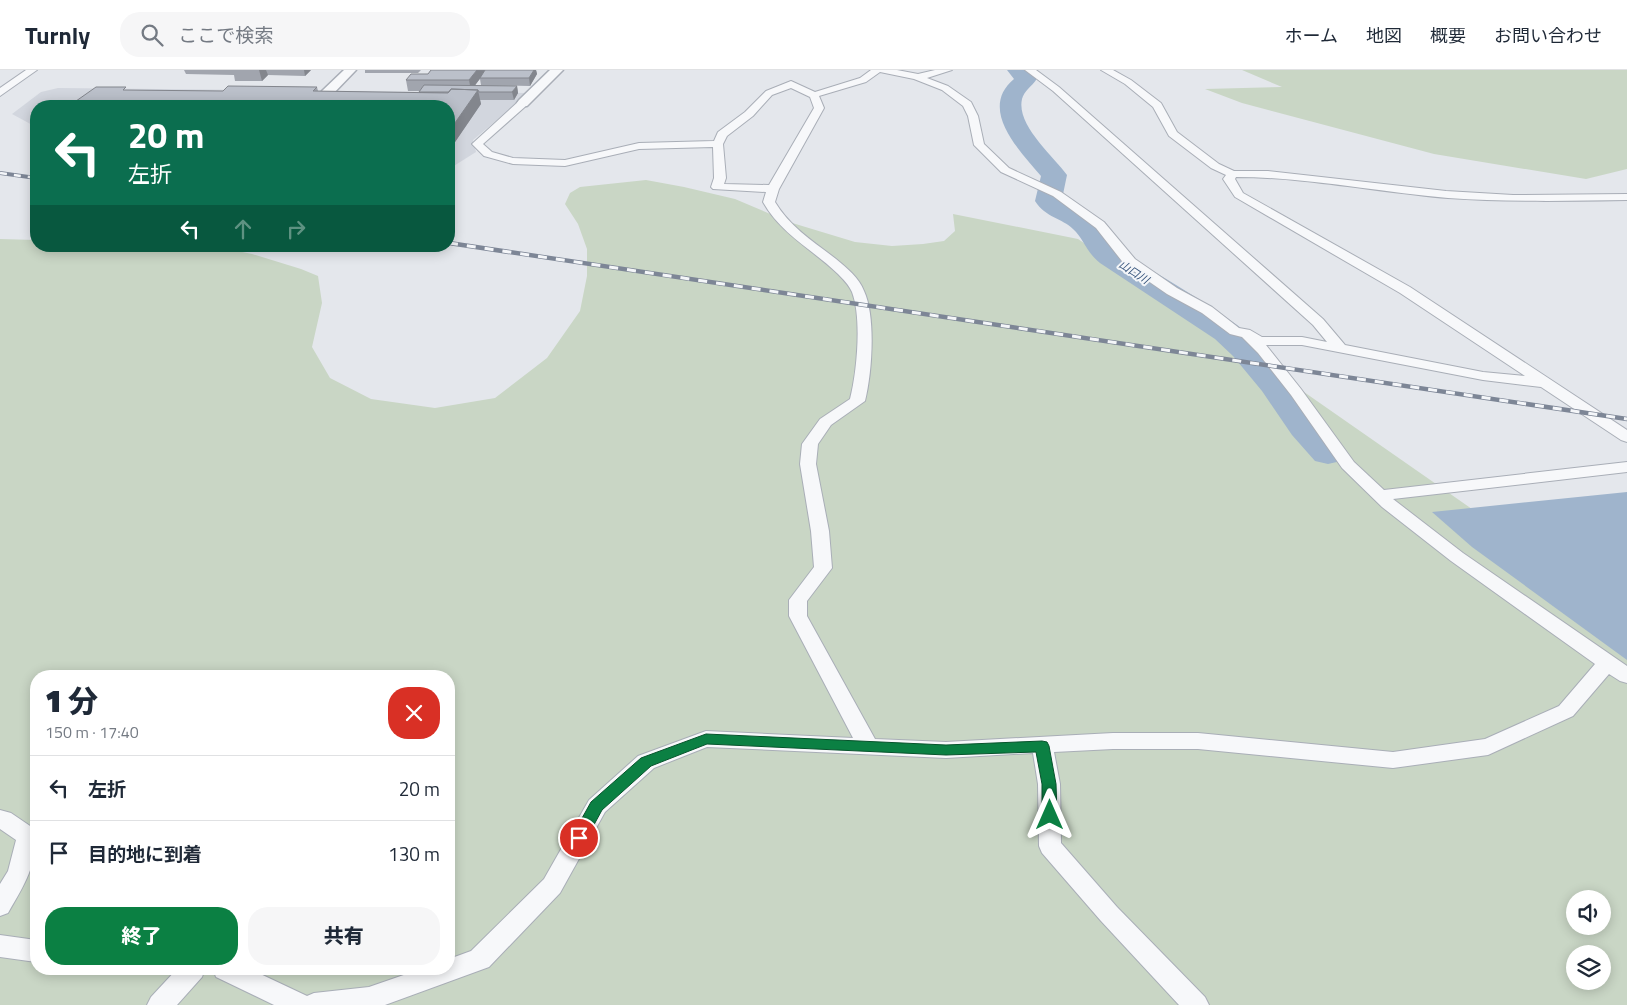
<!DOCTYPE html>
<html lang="ja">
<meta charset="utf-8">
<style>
:root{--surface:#fff;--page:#f6f6f7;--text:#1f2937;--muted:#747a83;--line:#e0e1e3;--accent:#0b8043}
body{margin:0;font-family:"Titillium Web","Noto Sans JP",sans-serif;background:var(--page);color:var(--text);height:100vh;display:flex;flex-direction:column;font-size:19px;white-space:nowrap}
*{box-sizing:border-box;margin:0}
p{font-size:16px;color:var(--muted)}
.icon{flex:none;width:28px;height:28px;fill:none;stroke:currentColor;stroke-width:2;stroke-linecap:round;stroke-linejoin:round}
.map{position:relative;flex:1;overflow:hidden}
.panel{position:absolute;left:30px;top:600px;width:425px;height:305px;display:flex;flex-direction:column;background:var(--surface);border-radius:20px;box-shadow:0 2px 12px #0003}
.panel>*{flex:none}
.top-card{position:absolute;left:30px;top:30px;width:425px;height:152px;border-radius:20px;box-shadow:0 2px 12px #0003;background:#0b6e4f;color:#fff;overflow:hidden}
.controls{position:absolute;left:1566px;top:820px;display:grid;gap:10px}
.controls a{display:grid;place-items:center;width:45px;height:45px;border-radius:50%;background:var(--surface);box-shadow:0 2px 12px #0003;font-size:25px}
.pin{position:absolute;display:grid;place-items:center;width:42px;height:42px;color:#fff;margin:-21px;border:2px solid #fff;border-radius:50%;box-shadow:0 1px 5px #0007}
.me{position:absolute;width:55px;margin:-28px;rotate:0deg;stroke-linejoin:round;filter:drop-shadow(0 0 4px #0008)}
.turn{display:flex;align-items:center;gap:18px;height:105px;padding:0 15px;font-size:22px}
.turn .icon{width:65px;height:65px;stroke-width:2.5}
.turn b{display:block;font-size:35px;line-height:42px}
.lanes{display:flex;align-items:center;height:48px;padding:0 15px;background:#0003;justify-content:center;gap:25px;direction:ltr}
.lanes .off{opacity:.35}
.round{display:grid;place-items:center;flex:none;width:52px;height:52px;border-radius:20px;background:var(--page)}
.overview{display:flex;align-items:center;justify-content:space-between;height:85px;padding:0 15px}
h1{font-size:30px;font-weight:800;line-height:38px}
.action{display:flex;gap:10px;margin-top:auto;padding:10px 15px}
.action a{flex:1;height:58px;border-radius:20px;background:var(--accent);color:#fff;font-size:20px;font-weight:800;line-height:58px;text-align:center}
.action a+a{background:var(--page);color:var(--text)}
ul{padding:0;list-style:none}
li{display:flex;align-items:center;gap:15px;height:65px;padding:0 15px;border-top:1px solid var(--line)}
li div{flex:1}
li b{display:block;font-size:19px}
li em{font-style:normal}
header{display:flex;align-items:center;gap:30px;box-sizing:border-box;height:70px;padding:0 25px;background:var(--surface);border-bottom:1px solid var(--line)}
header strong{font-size:24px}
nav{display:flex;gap:28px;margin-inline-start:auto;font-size:18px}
.search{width:350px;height:45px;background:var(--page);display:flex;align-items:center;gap:12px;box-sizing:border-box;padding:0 18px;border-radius:20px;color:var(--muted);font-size:19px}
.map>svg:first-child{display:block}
</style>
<header>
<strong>Turnly</strong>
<div class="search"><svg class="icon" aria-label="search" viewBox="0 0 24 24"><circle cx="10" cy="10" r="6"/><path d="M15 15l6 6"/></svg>ここで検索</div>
<nav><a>ホーム</a><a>地図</a><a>概要</a><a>お問い合わせ</a></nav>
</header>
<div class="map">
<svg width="1627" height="935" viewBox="0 0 1627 935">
<rect width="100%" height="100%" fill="#e4e7ec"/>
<!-- built -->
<path fill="#d2d6de" d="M58 18 529 23 473 70 476 82 449 99V36H36V57L12 44 41 22Z"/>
<!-- green -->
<path fill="#c9d6c5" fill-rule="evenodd" d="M1242 0H1627V99L1586 109 1434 84 1242 33 1205 19 1282 17Z
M646 110 684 117 735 129 789 152 855 172 892 176 923 174 944 171 955 161 953 144 1078 169 1271 299 1482 446 1627 556V935H0V169L36 170V176H213L252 184 301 199 318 206 322 233 312 277 330 308 371 329 435 338 495 328 547 288 580 241 587 206V179L578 154 565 134 570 123 580 117ZM36 606H449V899H36ZM1575 829H1602V856H1575ZM1575 884H1602V911H1575Z"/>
<!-- water -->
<path fill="#9fb4cc" d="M1627 422V590L1472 477 1432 442Z"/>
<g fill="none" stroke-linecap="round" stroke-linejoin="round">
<!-- river -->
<path fill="#9fb4cc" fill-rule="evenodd" d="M1007 0H1032L1036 5V10C1032 16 1024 21 1022 29 1016 55 1053 86 1067 105L1062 129 1093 147 1110 173 1120 181C1159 205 1200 228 1237 255 1270 279 1292 316 1317 348 1326 360 1338 370 1346 383L1341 391 1328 394 1315 391 1292 365 1262 321 1233 286 1215 269 1100 193C1086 182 1084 169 1073 159 1062 148 1046 148 1035 131L1041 106C1019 80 978 39 1014 9Z"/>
<!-- minor casing -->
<g stroke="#a9aeb7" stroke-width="2">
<path id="minor" d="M26 0H37L0 26V18Z
M871 0H897L918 4 935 0H952L927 8 948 16 971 32 978 46 984 74 1009 98 1061 122 1104 152 1135 189 1177 218 1212 237 1239 258 1250 260 1262 267H1302L1327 272 1313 255 1053 21 1025 0H1036L1059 17 1323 249 1345 275 1483 302 1525 306 1400 223 1235 127 1223 109 1226 105 1211 98 1169 66 1153 37 1125 14 1101 0H1113L1131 10 1161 33 1177 62 1219 94 1234 101H1268L1446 121 1513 125 1627 124V130C1567 131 1508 132 1448 128 1377 122 1307 107 1236 107L1235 109 1243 123 1410 217 1627 360V372L1621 370 1541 317 1483 310 1302 275H1266L1301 319 1354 392 1384 420 1627 392V402L1393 429 1463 483 1627 596V613L1620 611 1609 604 1573 646 1488 685 1393 698 1198 679H1113L1054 682 1060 714 1061 773 1117 837 1205 927 1209 935H1179L1101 851 1042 783 1039 776 1038 714 1033 683 946 688 707 677 654 698 605 742 560 823 489 897 385 935H274L216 907 213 899H250L307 926 314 923 369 917 421 899H449V889L471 881 544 809 589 730 638 686 706 661 853 668 789 546V530L814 497 811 461 800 394 802 374 820 349 850 329C857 302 862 248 852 222 849 215 843 209 838 204 812 179 781 164 763 132L766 122 713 119 711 117 714 108 713 77 639 79 565 96 513 94 484 86 472 74 519 31H527V35L483 74 492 82 513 88 565 90 639 73 714 71 718 62 745 42 766 21 791 11 815 22 860 8ZM880 2 914 9 942 20 963 36 968 46 974 75 1001 102 1053 126 1096 158 1125 195 1167 224 1202 243 1230 264 1242 267 1258 283 1291 325 1342 398 1382 437 1451 491 1595 594 1559 636 1485 669 1393 682 1198 663H1113L946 672 875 669 807 546V531L832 498 829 461 816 394 818 374 831 355 865 331C872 303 876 247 864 221 859 208 847 198 836 189 814 172 790 157 775 132L779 119 824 38 819 26 866 12ZM791 18 810 27 814 38 769 115 724 114 726 108 723 74 727 66 753 46 772 25Z
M0 740 11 743 36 760C36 797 26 812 8 843L0 846V814L8 801 16 770 0 759Z
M0 865 36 870V892L0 887Z
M177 899H205L202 907 177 935H147L151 927Z"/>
</g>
<!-- tertiary casing -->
<g stroke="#a9aeb7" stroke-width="3">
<path id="tertiary" d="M344 0H356L330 27H322L320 24 322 21Z
M550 0H563L527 36H519L517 33 519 30Z"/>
</g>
<!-- minor -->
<use href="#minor" fill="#f7f8fa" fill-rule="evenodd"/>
<!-- tertiary -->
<use href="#tertiary" fill="#f7f8fa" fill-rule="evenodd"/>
<!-- rail-far1 casing -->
<g stroke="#7d8696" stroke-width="4">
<path id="rail-far1" d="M0 103 36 108"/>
</g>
<!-- rail casing -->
<g stroke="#7d8696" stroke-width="4.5">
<path id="rail" d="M449 173 1627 349"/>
</g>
<!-- rail-far1 -->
<use href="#rail-far1" stroke="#f4f6f9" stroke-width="2.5" stroke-dasharray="7" stroke-linecap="butt"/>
<!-- rail -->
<use href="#rail" stroke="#f4f6f9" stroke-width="3" stroke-dasharray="9" stroke-linecap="butt"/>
</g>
<!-- wall -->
<path fill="#a1a5ae" d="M184 0H311L305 6 268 5 262 11H235L234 5 186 4Z
M365 0H421L418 3H365Z
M431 0H536L537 4 530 16 481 15 480 9 475 15 517 16 518 23 514 30H480L481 34 453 75H449V36L126 20 223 21 317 17 318 21 419 23 420 21H408L406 10 428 4Z"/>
<!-- shaded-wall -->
<path fill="#83868d" d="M259 0H266L268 5 262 11Z
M304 0H311L305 6Z
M477 0H486L471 21 469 10Z
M534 0H536L537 4 530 16 529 8Z
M517 16 518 23 514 30 512 22Z
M478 20 481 34 453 75 450 60Z"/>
<!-- building -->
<path fill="#bbc0ca" stroke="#83868d" d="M431 0H477L469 10H406L411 4H428Z
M485 0H534L529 8H480Z
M424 15 517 16 512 22H479L478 20 451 19 449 22H419Z
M228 16 317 17 313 21 448 23 451 19 478 20 450 60H449V36H69L96 17H126L123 20 223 21Z"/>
<!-- route -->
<path fill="#0b8043" stroke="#07532c" d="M706 664 946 675 1042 671 1047 672 1049 676 1056 714 1057 745 1055 749 1050 751 1044 749 1042 745V714L1036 682 946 685 707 674 651 696 602 740 584 773 579 774 574 773 571 768 591 732 641 688Z"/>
<g text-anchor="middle" stroke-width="4" stroke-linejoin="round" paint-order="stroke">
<!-- far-water labels -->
<g font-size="11" font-style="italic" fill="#34527a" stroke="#f4f6f9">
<text transform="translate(1134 202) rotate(33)" y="4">山口川</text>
</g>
</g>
</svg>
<div class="controls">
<a><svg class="icon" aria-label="sound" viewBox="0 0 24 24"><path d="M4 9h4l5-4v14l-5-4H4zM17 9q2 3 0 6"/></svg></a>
<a><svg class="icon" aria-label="layers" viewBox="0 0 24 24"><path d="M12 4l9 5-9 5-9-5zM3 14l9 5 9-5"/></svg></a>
</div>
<div class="pin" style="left:579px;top:768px;background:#d93025"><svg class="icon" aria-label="arrive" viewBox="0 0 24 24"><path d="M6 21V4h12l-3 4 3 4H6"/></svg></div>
<svg class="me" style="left:1050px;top:745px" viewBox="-20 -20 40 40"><path d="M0-17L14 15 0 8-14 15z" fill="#0b8043" stroke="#fff" stroke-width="4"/></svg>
<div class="top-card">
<div class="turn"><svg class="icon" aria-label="left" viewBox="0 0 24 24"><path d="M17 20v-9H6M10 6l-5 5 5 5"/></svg><div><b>20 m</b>左折</div></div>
<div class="lanes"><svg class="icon" aria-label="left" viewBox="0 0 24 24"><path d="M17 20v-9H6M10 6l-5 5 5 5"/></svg><svg class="icon off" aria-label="ahead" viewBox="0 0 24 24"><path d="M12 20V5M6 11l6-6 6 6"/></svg><svg class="icon off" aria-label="right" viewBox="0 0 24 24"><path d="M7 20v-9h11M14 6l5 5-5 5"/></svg></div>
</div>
<section class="panel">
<div class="overview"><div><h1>1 分</h1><p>150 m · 17:40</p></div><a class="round" style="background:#d93025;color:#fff"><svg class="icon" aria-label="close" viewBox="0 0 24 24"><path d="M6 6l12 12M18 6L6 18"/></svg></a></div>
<ul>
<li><svg class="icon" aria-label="left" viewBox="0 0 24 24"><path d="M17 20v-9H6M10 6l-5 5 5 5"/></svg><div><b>左折</b></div><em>20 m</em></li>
<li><svg class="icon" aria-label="arrive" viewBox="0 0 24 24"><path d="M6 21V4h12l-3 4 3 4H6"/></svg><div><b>目的地に到着</b></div><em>130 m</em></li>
</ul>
<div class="action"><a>終了</a><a>共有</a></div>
</section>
</div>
